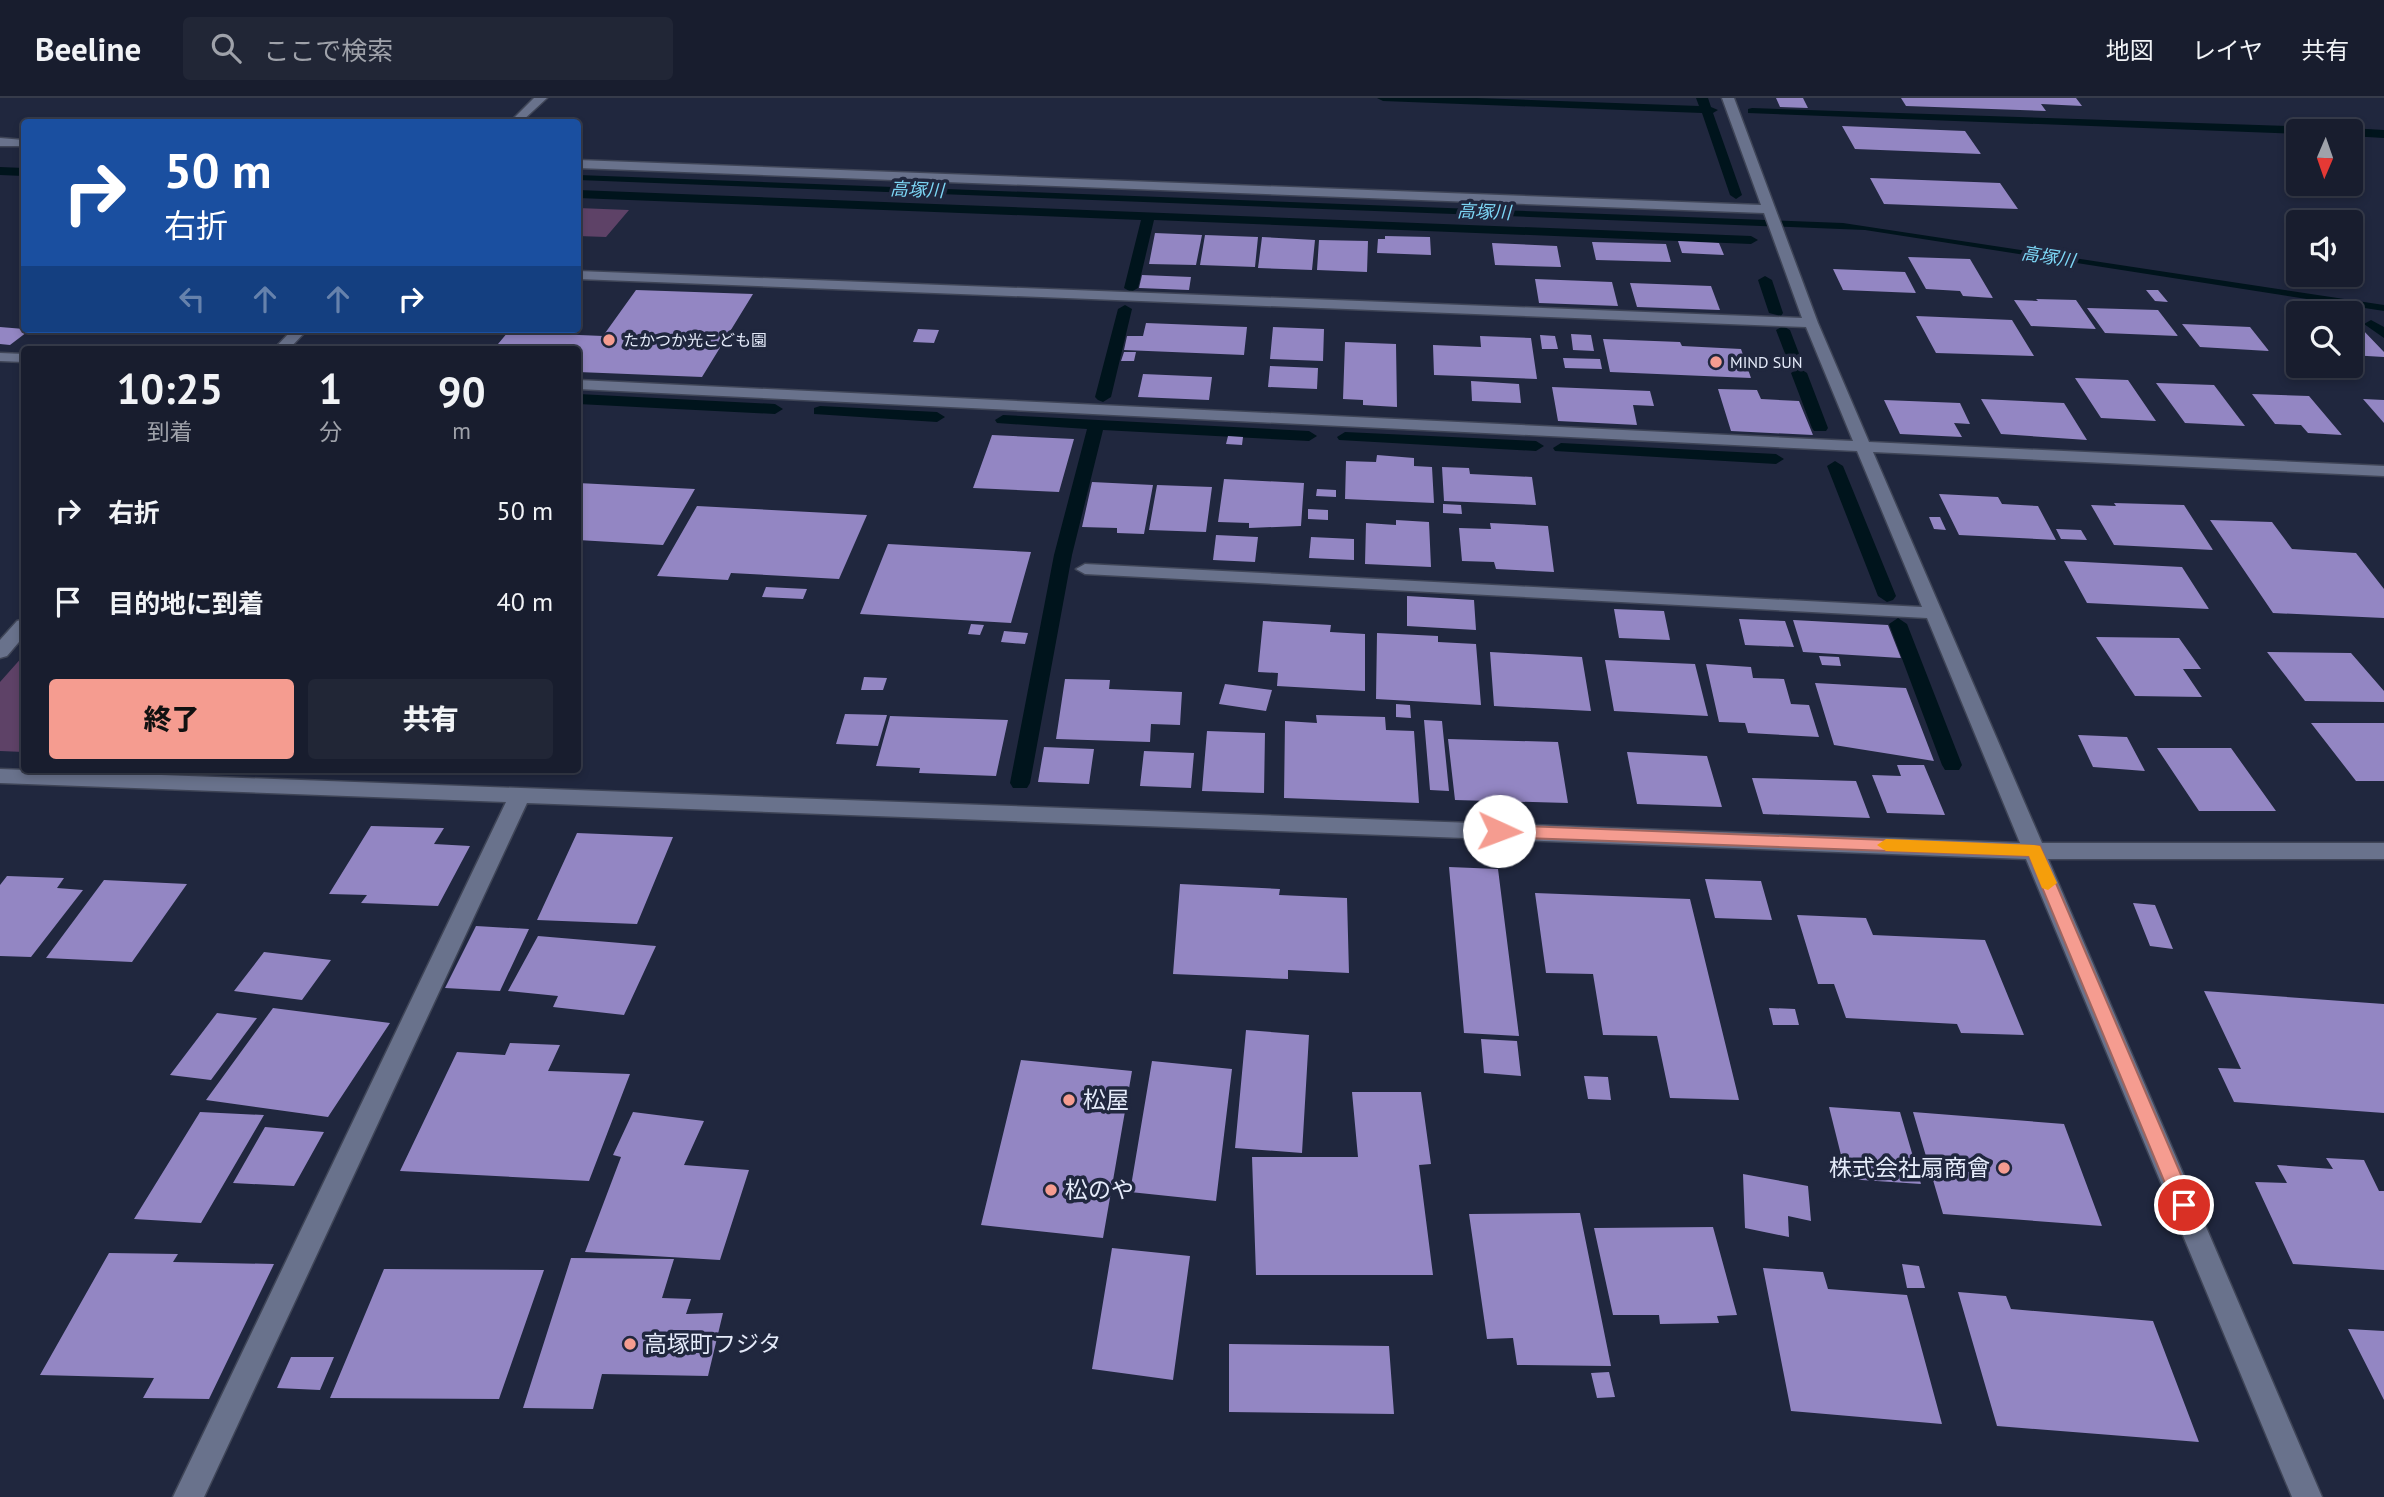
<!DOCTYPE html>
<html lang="ja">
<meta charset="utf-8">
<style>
:root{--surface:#181d2e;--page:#212636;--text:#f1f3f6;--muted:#9fa2aa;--line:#363b4a;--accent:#f59c90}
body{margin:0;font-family:"PT Sans","Noto Sans JP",sans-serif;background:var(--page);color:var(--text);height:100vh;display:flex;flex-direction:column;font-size:26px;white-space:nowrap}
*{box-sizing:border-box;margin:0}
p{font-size:23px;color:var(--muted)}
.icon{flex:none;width:38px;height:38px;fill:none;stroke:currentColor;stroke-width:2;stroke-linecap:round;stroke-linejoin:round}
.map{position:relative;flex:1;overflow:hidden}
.sheet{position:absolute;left:21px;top:248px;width:560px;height:427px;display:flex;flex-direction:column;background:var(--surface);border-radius:7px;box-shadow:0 4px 10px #0003,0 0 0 2px var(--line)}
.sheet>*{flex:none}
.top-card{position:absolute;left:21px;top:21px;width:560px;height:214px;border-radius:7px;box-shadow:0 4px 10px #0003,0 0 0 2px var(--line);background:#1a4fa0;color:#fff;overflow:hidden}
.needle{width:46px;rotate:182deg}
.controls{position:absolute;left:2286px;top:21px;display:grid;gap:14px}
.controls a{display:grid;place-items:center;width:77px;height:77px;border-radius:7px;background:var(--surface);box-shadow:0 4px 10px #0003,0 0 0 2px var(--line);font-size:35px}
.pin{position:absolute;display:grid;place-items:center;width:60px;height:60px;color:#fff;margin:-30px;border:4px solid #fff;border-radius:50%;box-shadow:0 2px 7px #0007}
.me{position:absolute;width:77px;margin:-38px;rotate:92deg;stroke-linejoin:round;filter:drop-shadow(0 0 5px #0008)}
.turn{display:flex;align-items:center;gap:24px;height:147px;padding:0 28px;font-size:32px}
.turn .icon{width:91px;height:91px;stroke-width:2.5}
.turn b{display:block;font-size:49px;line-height:60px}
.lanes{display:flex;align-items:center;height:66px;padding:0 28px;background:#0003;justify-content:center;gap:35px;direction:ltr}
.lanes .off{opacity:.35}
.eta{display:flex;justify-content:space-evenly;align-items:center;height:119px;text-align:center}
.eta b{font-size:42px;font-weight:800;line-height:49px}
.action{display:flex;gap:14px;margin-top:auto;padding:14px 28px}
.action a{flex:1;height:80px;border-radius:7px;background:var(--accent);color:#111;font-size:28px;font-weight:800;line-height:80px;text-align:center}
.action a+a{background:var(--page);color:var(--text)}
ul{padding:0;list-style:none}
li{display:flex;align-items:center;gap:21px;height:91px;padding:0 28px}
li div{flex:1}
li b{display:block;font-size:26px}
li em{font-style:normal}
header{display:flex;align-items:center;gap:42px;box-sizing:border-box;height:98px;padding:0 35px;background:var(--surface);border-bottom:2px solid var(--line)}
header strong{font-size:33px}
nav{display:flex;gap:38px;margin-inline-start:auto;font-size:24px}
.search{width:490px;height:63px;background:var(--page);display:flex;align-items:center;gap:18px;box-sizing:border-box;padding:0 24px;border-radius:7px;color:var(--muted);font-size:26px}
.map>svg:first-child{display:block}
</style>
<header>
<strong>Beeline</strong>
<div class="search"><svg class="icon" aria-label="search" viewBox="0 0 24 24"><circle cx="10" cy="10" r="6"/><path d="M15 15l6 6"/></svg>ここで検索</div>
<nav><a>地図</a><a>レイヤ</a><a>共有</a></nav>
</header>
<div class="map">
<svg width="2384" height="1399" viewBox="0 0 2384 1399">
<rect width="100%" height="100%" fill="#20273e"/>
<!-- green -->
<path fill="#5e4267" d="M578 110 629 112 606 139 578 138Z
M24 557V654L0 653V584Z"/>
<!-- water -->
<path fill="#00141c" d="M578 77 1843 125 2384 207V213L1865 132 578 82Z"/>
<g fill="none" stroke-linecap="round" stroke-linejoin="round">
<!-- stream -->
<path fill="#00141c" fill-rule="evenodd" d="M1377 0H1476L1699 8 1696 0H1708L1711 9 1718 12 1713 15 1742 97 1736 101 1730 97 1702 15 1383 3Z
M1752 10 2316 29 2322 33H2298V36L1748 15V11Z
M2350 30 2384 32V40L2350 38V33H2345Z
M0 69 24 70V78L0 77Z
M578 92 1751 138 1758 142 1751 146 1154 122 1138 190 1131 194 1124 190 1141 122 578 100Z
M1765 178 1772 182 1783 215 1781 218 1769 215 1758 182Z
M1125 207 1132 211 1111 299 1103 304 1098 302 1095 299 1118 211Z
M2371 222 2384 229V240L2364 226Z
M1783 228 1790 232 1803 266 1801 269H1791L1789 266 1776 232Z
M1799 270 1807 275 1828 330 1826 333H1814L1812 330 1791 275Z
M578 296 775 306 783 311 775 316 578 306Z
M820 308 937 314 945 319 937 324 814 316V310Z
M1003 317 1309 333 1317 338 1309 343 1103 332 1072 457 1030 685 1027 690H1013L1010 685 1054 457 1087 331 997 325 995 322Z
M1345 334 1536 343 1544 348 1536 353 1339 342 1337 339Z
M1561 345 1776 356 1784 361 1776 366 1555 353 1553 350Z
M1835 363 1843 368 1896 498 1893 502 1887 504 1878 498 1827 368Z
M1898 520 1907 526 1962 667 1959 672H1945L1942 667 1889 526Z"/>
</g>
<!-- building -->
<path fill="#9386c3" d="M1776 0H1803L1808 10 1780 9Z
M1901 0H2076L2082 8 2041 6 2046 13 1906 8Z
M1842 28 1965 33 1981 56 1855 51Z
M1870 80 2000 85 2018 111 1884 106Z
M1155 135 1202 137 1196 167 1149 166Z
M1205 137 1258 139 1255 169 1200 167Z
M1385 138 1430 139 1431 157 1377 155 1378 141H1385Z
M1262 139 1315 142 1312 172 1258 170Z
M1319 142 1368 143 1367 174 1317 172Z
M1678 143 1719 145 1724 157 1682 155Z
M1592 144 1666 146 1671 164 1596 162Z
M1492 145 1557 148 1561 169 1495 167Z
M1908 159 1970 161 1993 200 1963 198 1960 193 1926 191Z
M1833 171 1905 174 1916 195 1843 192Z
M1142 177 1191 179 1189 192 1139 190Z
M1535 181 1612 184 1618 208 1539 205Z
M1630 185 1711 188 1720 212 1637 209Z
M636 192 753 196 702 279 578 274V252H493L508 234 603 238Z
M2146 192H2158L2168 204 2155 203Z
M2036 201 2076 202 2096 231 2031 228 2014 202 2038 203Z
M2087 210 2158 212 2178 238 2105 235Z
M1916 218 2012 222 2034 258 1936 255Z
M1146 225 1247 229 1244 257 1124 252 1127 238H1143Z
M2182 226 2250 229 2269 253 2200 249Z
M0 229 24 231H31L10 247 0 246Z
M1273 229 1324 231 1323 263 1270 261Z
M2350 229 2361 230 2384 254V259L2350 257Z
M918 231 939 232 934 245 913 244Z
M1571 236 1591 237 1594 253 1573 252Z
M1540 237 1555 238 1558 251H1542Z
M1480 238 1531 240 1537 281 1434 277 1433 247 1481 249Z
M1603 241 1680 244 1682 248 1741 251 1751 280 1610 274Z
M1345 244 1396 246 1397 309 1363 307V302L1343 301Z
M1124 254H1136L1134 263H1121Z
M1563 260 1600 261 1602 271 1565 270Z
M1270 268 1318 270 1317 291 1268 289Z
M1143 276 1212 279 1209 302 1138 299Z
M2075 280 2128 282 2156 323 2101 320Z
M1471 283 1519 286 1521 305 1472 303Z
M2156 285 2214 287 2245 328 2185 325Z
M1552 289 1650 293 1654 308 1633 307 1637 327 1558 323Z
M1718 291 1757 292 1761 301 1799 303 1813 337 1731 333Z
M2252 296 2309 298 2342 337 2308 335 2301 327 2275 326Z
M1981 301 2064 305 2087 342 2001 336Z
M2363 301 2384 302V325Z
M1884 302 1960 305 1970 326 1954 325 1962 339 1900 336Z
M992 337 1074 341 1059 394 973 390Z
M1228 338 1243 339 1242 347 1226 346Z
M1377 357 1414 360V368L1432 369 1434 405 1345 401 1346 363 1376 364Z
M1442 369 1469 370 1470 376 1532 379 1536 407 1444 403Z
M1224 381 1304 385 1301 428 1249 430V425L1218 424Z
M1092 384 1153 387 1144 436 1117 435V430L1082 429Z
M578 385 695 391 663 447 578 442Z
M1157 387 1212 389 1206 434 1149 432Z
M1317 391 1336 392V399L1316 398Z
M1939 396 1998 399 2002 406 2038 408 2056 442 1959 437Z
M2114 405 2184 407 2213 452 2114 447 2091 407 2116 408Z
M1443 406 1461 407 1462 416 1443 415Z
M697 408 867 417 839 481 731 475 728 482 657 478Z
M1308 411 1328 412V422L1308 421Z
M1929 419H1940L1946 432 1934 431Z
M1396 422 1429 424 1431 469 1365 466 1366 425 1396 427Z
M2210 422 2272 424 2292 451 2356 455 2384 491V520L2273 515Z
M1490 425 1548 428 1554 474 1496 471 1494 464 1462 463 1459 430 1491 431Z
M2056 431 2081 432 2087 442 2061 441Z
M1216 437 1258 439 1255 464 1213 462Z
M1311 439 1354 441V462L1309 460Z
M888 446 1031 454 1011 525 860 516Z
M2064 463 2182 469 2209 511 2087 505Z
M766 489 807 491 803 501 762 499Z
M1407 498 1474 502 1476 532 1407 528Z
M1614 511 1664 513 1670 542 1619 540Z
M1739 521 1785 523 1794 549 1745 547Z
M1793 522 1888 527 1901 560 1803 554Z
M1263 523 1331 527 1330 534 1365 536V593L1277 588 1278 575 1258 574Z
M971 526 984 527 980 537 968 536Z
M1004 533 1028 535 1025 546 1001 544Z
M1377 535 1438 538V544L1476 546 1481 607 1376 601Z
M2096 539 2179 540 2201 571H2183L2202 599 2135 598Z
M1490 554 1582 559 1591 613 1494 608Z
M2267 554 2351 555 2384 593V604L2305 603Z
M1819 558 1839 559 1841 568 1822 567Z
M1605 562 1695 566 1708 618 1614 613Z
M1706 566 1751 569 1753 580 1784 581 1791 606 1809 607 1819 639 1748 635 1745 625 1719 624Z
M864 579 887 580 883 592H861Z
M1065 581 1110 582 1109 591 1182 594 1180 627 1151 626 1150 644 1056 641Z
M1815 585 1906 590 1934 663 1834 647Z
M1225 586 1272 592 1266 613 1219 606Z
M1396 606 1410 607 1411 620 1396 619Z
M845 616 887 617 878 648 836 646Z
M1316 617 1385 619 1386 632 1414 633 1419 705 1284 700 1285 623 1317 625Z
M890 618 1008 622 996 678 919 675 920 670 876 668Z
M1424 622 1442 623 1449 693 1430 692Z
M2311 625H2384V683H2356Z
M1207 633 1265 635 1264 695 1202 693Z
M2078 637 2127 639 2145 673 2093 669Z
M1448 641 1558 644 1568 705 1455 702Z
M1044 649 1094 651 1089 686 1038 684Z
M2157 650H2231L2276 713H2199Z
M1144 653 1194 655 1191 690 1140 688Z
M1627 654 1707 658 1722 709 1637 706Z
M1897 667H1924L1945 717 1887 715 1872 677 1901 678Z
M1752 680 1856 683 1870 720 1763 716Z
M371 728 444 730 434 746 470 748 438 808 361 805 367 797 329 796Z
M577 735 673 739 637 826 537 822Z
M1449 769 1498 771 1519 938 1464 935Z
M7 778 64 780 57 790 83 792 31 859 0 858V787Z
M1705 781 1761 783 1772 822 1715 820Z
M104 782 187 786 132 864 46 860Z
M1180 786 1280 791 1279 797 1347 800 1349 875 1288 872V881L1173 876Z
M1535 795 1690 801 1739 1002 1670 1000 1657 938 1603 937 1593 876 1546 875Z
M2133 805 2155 807 2173 851 2150 848Z
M1797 817 1866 820 1873 837 1985 842 2024 937 1961 935 1957 926 1846 920 1834 886H1818Z
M476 828 529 831 500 893 445 890Z
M538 838 656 848 624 917 553 909 558 898 508 893Z
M264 854 331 862 302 902 234 893Z
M2204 893 2384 906V1015L2234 1004 2218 970 2241 971Z
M273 910 390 925 328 1019 206 1002Z
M1769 910 1795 911 1799 927H1773Z
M217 915 257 920 211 982 170 977Z
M1246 932 1309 937 1302 1055 1235 1050Z
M1481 941 1517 943 1521 978 1484 975Z
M510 945 560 947 548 973 630 976 589 1083 400 1073 457 954 505 957Z
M1021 962 1132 973 1103 1140 981 1127Z
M1152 963 1232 971 1216 1103 1130 1094Z
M1584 978 1608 979 1611 1002 1588 1001Z
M1352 994H1421L1431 1066 1419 1067 1433 1177H1256L1252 1059H1358Z
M1829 1009 1900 1014 1921 1086 1847 1081Z
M200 1014 264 1017 201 1125 134 1121Z
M633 1014 704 1023 684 1067 749 1072 720 1162 585 1154 621 1059 613 1057Z
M1913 1014 2064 1026 2102 1128 1943 1116Z
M265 1029 324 1034 294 1088 233 1085Z
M2326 1060 2364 1062 2379 1093H2384V1172L2293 1166 2255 1084 2287 1085 2277 1067 2333 1071Z
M1743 1076 1808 1088 1811 1123 1788 1118 1789 1139 1745 1130Z
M1580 1115 1611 1268 1517 1267 1513 1240 1487 1241 1469 1116Z
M1713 1129 1737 1217 1717 1218 1719 1225 1660 1226 1659 1217H1613L1594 1130Z
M1112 1150 1190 1158 1173 1282 1092 1271Z
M109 1155 178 1156 173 1164 274 1166 209 1301 143 1300 154 1280 40 1277Z
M571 1160 674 1161 662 1200 691 1201 686 1216 723 1215 708 1278 602 1276 593 1311 523 1310Z
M1902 1166 1919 1168 1925 1190H1907Z
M1763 1170 1823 1174 1828 1191 1907 1197 1942 1326 1791 1313Z
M384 1171 544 1172 499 1301 330 1300Z
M1958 1194 2006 1198 2011 1211 2153 1223 2199 1344 1997 1328Z
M2348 1231 2384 1233V1302Z
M1229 1246 1389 1248 1394 1316 1229 1314Z
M291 1259H334L320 1292 277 1290Z
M1609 1274 1615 1299 1597 1300 1591 1275Z"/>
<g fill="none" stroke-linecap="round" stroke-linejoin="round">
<!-- minor casing -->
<g stroke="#3f4557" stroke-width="3">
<path id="minor" d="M534 0H547L521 24H510Z
M1722 0H1734L1818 225 1869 344 2384 368V378L1873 354 2042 745H2384V761H2048L2322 1399H2292L2026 761 527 705 204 1399H173L506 704 0 685V671L2020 745 1927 520 1085 476 1076 471 1085 466 1922 509 1857 353 578 291V282L1853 343 1806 229 578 181V173L1802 220 1764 115 578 70V62L1761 107Z
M0 40 24 42V48H0Z
M293 231H308L288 252H273Z
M0 255 24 256V264L0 263Z
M24 521V538L7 558 0 560V542L17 523Z"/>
</g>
<!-- minor -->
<use href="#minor" fill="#69728c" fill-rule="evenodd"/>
</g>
<!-- route -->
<path fill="#f59c90" stroke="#9f655e" stroke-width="2" d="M1499 727 2040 748 2194 1107 2192 1114 2184 1116 2177 1114 2174 1107 2029 758 1499 739 1491 733Z"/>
<!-- slow -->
<path fill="#f59e0b" d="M1886 741 2034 747 2040 748 2057 785 2048 792 2042 790 2029 758 1886 753 1877 747Z"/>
<!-- markers -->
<g fill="#f59c90" stroke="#20273e" stroke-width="2.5">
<circle cx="609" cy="242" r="7"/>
<circle cx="1716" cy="264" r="7"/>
<circle cx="1069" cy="1002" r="7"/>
<circle cx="2004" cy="1070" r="7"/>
<circle cx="1051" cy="1092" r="7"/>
<circle cx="630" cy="1246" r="7"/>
</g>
<g text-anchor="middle" stroke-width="7" stroke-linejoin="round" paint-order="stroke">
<!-- far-poi labels -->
<g font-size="16" fill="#e5ebfa" stroke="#20273e" text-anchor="start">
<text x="623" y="248">たかつか光こども園</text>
<text x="1730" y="270">MIND SUN</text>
</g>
<!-- far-water labels -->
<g font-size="18" font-style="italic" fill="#7dd7f6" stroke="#20273e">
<text transform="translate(917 92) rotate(2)" y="6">高塚川</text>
<text transform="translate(1484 114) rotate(2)" y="6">高塚川</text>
<text transform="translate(2048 159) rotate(9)" y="6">高塚川</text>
</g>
<!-- near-poi labels -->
<g font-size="23" fill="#e5ebfa" stroke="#20273e" text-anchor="start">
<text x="1083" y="1010">松屋</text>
<text x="1990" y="1078" text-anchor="end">株式会社扇商會</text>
<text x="1065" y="1100">松のや</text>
<text x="644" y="1254">高塚町フジタ</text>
</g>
</g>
</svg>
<div class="controls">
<a><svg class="needle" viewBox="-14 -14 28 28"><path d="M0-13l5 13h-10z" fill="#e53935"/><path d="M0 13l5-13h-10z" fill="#9fa2aa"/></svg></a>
<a><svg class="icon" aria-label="sound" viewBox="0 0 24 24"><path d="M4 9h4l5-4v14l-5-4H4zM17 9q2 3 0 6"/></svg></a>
<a><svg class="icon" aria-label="search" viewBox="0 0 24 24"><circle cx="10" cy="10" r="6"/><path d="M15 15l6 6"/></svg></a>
</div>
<div class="pin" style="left:2184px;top:1107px;background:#d93025"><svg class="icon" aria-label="arrive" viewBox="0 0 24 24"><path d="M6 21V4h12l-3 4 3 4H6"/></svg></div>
<svg class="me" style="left:1499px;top:733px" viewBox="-20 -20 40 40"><circle r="19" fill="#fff"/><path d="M0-13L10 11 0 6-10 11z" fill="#f59c90"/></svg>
<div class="top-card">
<div class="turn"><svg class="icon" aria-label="right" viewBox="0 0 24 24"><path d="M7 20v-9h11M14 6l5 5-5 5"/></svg><div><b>50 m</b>右折</div></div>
<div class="lanes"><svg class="icon off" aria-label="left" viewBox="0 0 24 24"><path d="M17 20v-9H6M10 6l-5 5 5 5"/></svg><svg class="icon off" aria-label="ahead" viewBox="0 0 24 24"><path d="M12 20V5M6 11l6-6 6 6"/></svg><svg class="icon off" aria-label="ahead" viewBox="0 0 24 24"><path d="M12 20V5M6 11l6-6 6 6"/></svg><svg class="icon" aria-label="right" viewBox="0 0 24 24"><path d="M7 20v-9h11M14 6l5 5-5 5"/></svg></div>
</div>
<section class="sheet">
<div class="eta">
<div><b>10:25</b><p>到着</p></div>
<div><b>1</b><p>分</p></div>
<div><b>90</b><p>m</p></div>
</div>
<ul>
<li><svg class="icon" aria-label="right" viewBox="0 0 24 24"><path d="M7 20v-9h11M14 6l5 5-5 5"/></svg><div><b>右折</b></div><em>50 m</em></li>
<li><svg class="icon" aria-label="arrive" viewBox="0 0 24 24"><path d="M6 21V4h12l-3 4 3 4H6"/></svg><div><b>目的地に到着</b></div><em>40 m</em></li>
</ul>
<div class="action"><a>終了</a><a>共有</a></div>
</section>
</div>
